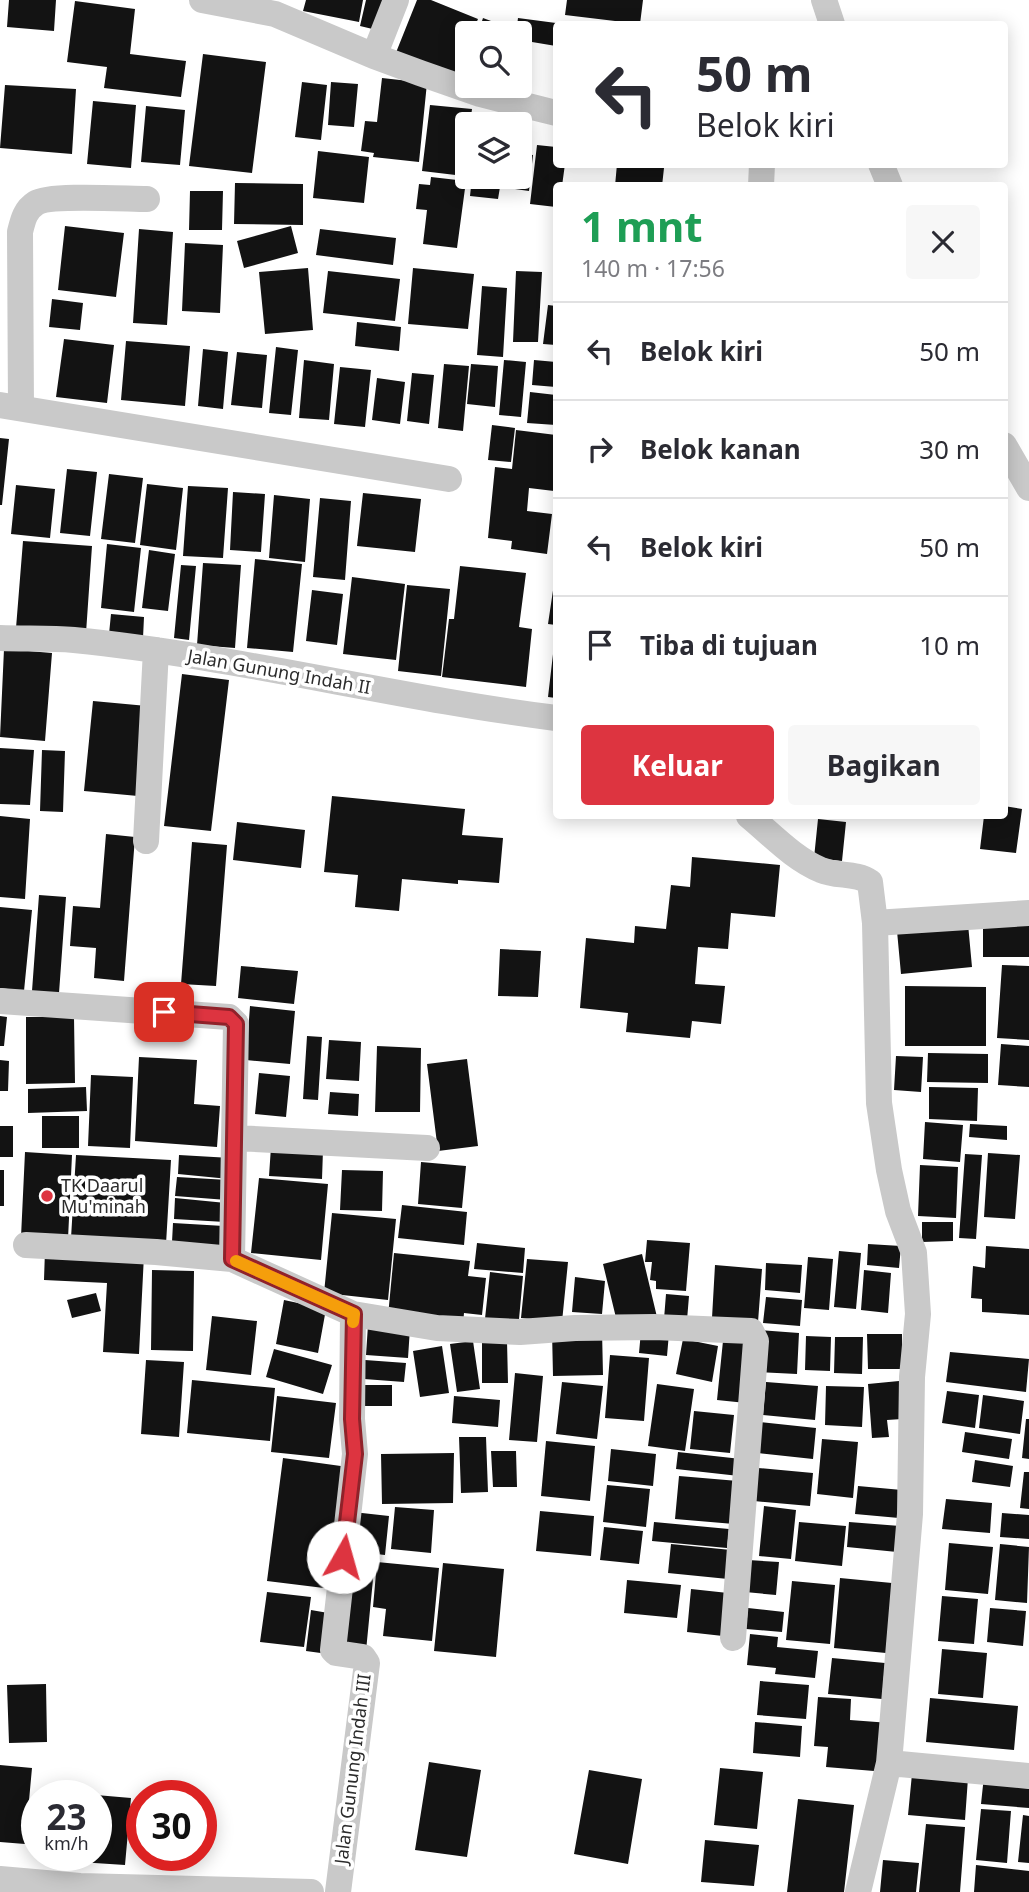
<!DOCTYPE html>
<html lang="id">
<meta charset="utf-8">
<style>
:root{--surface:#fff;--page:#f7f7f7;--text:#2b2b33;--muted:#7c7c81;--line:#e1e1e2;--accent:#dd3440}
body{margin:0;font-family:"Noto Sans",sans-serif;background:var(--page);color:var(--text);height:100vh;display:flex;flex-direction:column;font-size:26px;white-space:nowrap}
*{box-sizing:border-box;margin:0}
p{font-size:23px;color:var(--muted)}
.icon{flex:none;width:38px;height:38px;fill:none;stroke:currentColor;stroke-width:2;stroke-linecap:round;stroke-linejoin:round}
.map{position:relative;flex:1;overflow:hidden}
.drawer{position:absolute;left:553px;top:182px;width:455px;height:637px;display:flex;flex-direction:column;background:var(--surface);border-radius:7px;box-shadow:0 4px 18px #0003}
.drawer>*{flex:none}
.hud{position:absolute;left:553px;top:21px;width:455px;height:147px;border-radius:7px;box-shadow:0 4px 18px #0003;background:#fff;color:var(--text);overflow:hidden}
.tools{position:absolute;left:455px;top:21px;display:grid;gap:14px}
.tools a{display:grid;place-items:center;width:77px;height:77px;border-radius:7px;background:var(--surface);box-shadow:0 4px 18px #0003;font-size:35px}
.speed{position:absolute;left:21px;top:1780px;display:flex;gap:14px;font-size:35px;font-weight:700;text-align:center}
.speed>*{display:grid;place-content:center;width:91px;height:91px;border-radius:50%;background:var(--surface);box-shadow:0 4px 18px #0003;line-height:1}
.speed small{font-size:18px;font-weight:400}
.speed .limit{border:10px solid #d22;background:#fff;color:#111}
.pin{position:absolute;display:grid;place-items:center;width:60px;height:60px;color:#fff;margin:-30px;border-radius:14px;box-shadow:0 4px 10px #0006}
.me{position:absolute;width:77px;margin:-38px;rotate:7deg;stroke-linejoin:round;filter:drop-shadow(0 0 5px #0008)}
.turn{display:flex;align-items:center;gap:24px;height:147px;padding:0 28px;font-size:32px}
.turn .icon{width:91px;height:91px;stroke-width:2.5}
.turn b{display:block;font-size:49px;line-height:60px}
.round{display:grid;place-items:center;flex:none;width:74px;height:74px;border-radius:7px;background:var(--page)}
.headline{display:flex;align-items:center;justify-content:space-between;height:119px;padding:0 28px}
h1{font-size:42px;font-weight:700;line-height:52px;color:#1e9e55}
.cta{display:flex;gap:14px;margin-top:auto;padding:14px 28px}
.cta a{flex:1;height:80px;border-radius:7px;background:var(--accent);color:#fff;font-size:28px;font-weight:700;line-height:80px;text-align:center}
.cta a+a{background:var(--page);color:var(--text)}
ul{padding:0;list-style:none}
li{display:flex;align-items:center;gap:21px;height:98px;padding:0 28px;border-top:2px solid var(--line)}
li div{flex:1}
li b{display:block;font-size:26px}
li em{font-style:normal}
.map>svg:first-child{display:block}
</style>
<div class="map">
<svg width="1029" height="1892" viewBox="0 0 1029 1892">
<rect width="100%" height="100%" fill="#fff"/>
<!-- building -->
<path fill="#131313" d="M9 0H56L54 31 7 27Z
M306 0H363L359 22 303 11Z
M366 0H388L381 31 360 26Z
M417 0H431L478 19 472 33H467V44L454 78 395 55Z
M567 0H643L640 24 565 15Z
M75 1 135 9 130 54 186 61 181 97 104 88 107 67 67 62Z
M483 18 507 27 505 33H478Z
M518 18 556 23V46L520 40V33H516Z
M203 54 266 62 252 173 189 166Z
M382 78 427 83 419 162 373 157 374 153 361 151 365 121 377 122Z
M302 82 327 85 321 140 295 137Z
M331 82 358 84 354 127 328 125Z
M5 85 76 89 72 154 0 148Z
M93 101 136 105 131 168 87 164Z
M430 105 472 109 470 124H467L464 176 422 171Z
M146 106 185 110 180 165 141 162Z
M537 145 556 147V164H565L562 186H556V207L530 204Z
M318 151 369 157 364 203 313 198Z
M520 153 533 155 529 191 500 187 498 199 470 196 472 177H520Z
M617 164 664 168 662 186H615Z
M431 177 466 181 457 248 423 244 427 210 416 209 419 184 430 185Z
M235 183 303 184V225L234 224Z
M190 191H223L222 230H189Z
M65 226 124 233 116 297 58 290Z
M291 226 298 253 244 268 237 241Z
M139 229 173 232 167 325 133 323Z
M320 229 396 238 393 265 316 255Z
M185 243 223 245 220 313 182 311Z
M308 268 313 330 265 334 259 272Z
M413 268 474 274 468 329 408 324Z
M328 271 400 279 395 321 323 313Z
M516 271 542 272 538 342H513Z
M482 286 507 288 503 357 477 355Z
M52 299 83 303 80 330 49 327Z
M548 305 556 306V345L543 344Z
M357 322 401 327 399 351 355 346Z
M64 339 114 345 107 403 56 397Z
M126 341 190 346 185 406 121 400Z
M276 347 298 350 291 415 269 413Z
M203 349 228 352 223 409 198 406Z
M237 352 267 355 262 408 231 405Z
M304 360 334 364 329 420 299 418Z
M504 360 526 362 521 417 499 415Z
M534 360 556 362V387L532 385Z
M444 364 469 366 463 431 438 428Z
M471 364 498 366 495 407 467 404Z
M340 367 371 370 365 427 334 424Z
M412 373 434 375 429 424 407 421Z
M377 378 405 382 400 424 372 420Z
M530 392 556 395V425L527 423Z
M492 425 515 428 511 462 488 460Z
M516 430 556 435 554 491 529 488 527 511 552 514 547 554 511 549 512 541 488 538 495 467 512 469Z
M0 438 9 439 2 505H0Z
M67 469 97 472 90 536 60 533Z
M109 474 143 478 135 543 101 539Z
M147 484 183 488 176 550 140 545Z
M16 485 55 489 50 538 11 534Z
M188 486 228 488 223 558 183 556Z
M233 492 265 494 261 552 230 550Z
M363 493 421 499 415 552 357 546Z
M274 495 310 499 305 562 269 558Z
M320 498 351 501 345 580 313 577Z
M23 541 92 546 86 633 16 628Z
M107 544 141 548 134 612 101 608Z
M149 550 175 554 168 611 142 608Z
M255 559 302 564 293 652 247 648Z
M203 563 241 565 235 648 197 645Z
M181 565 196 566 189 640 174 638Z
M460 566 526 573 519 627 532 629 526 687 442 677 449 619H454Z
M352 577 405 584 396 660 343 654Z
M555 577H556V625L548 624Z
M407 585 450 589 441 676 398 671Z
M312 590 343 594 337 645 306 641Z
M111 614 144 617 143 638 109 634Z
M555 637H556V698L548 697Z
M4 649 52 653 45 741 0 737Z
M182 674 229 680 211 831 164 826Z
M93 701 147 706 138 796 84 791Z
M0 748 34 750 30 805 0 804Z
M42 750 65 751 63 812 40 811Z
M332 796 465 809 462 835 503 838 499 883 458 880V884L402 879 399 911 355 907 358 875 324 872Z
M1004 806 1022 809 1016 853 980 849 984 816H1004Z
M0 816 30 819 25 899 0 897Z
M818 819 846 822 842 861 814 858Z
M237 822 305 830 301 868 233 860Z
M106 834 135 837 124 981 94 978 96 948 70 946 73 906 100 908Z
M192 842 227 845 216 986 181 984Z
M692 857 780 865 775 917 731 913 728 949 698 947 695 984 725 986 721 1024 692 1021 690 1038 626 1032 628 1013 580 1008 586 938 634 943 635 926 666 929 671 885 690 887Z
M39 895 66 897 59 993 32 991Z
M0 907 32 910 24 991 0 988Z
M983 923H1029V957H983Z
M968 924 972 967 901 974 897 931Z
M500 949 541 951 538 997 498 996Z
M1002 965 1029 966V1040L997 1038Z
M241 966 298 971 294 1004 238 998Z
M905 986 986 987V1046H905Z
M250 1006 295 1011 290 1064 246 1060Z
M0 1016 7 1017 4 1046H0Z
M26 1017H74L75 1083 26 1084Z
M307 1036 322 1037 318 1100 303 1099Z
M329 1040 361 1042 359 1081 326 1079Z
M1001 1044 1029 1046V1087L998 1085Z
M377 1046 421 1048 420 1112H375Z
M928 1053 988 1054V1083L927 1082Z
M896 1056 923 1057 921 1092 894 1090Z
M139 1057 197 1060 194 1104 220 1106 217 1147 135 1141Z
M467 1059 478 1146 438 1151 427 1064Z
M0 1060 9 1061 8 1091H0Z
M259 1073 290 1076 286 1117 255 1114Z
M91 1075 133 1077 130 1148 88 1146Z
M86 1087 87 1111 28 1113V1089Z
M929 1087 978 1088 977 1121 929 1119Z
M330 1092 359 1094 358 1116 328 1114Z
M42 1116H79V1148H42Z
M925 1122 963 1125 960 1162 923 1159Z
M970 1124 1007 1126V1140L969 1137Z
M0 1126H13V1157H0Z
M271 1147 323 1150 322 1179 269 1176Z
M25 1152 72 1155 68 1239 21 1237Z
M988 1153 1020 1155 1015 1219 984 1217Z
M965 1154 982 1155 976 1239 959 1238Z
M76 1155 171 1160 166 1244 71 1238Z
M179 1155 231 1158 229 1179 178 1174Z
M421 1162 466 1166 462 1208 418 1204Z
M920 1165 958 1167 956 1218 918 1216Z
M0 1170H4V1206H0Z
M342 1170 383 1171 382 1211 340 1210Z
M177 1177 228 1180 227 1200 175 1196Z
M259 1178 328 1184 321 1260 251 1253Z
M175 1198 226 1203 225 1222 174 1219Z
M402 1205 467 1212 464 1245 398 1238Z
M332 1213 396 1219 388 1300 324 1293Z
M922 1222H953V1241L922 1242Z
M173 1223 224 1226 223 1247 172 1242Z
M647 1240 690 1243 686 1291 656 1289V1281L650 1280 652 1262H645Z
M477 1243 525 1248 523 1273 474 1269Z
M868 1244 901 1246 899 1268 867 1265Z
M986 1246 1029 1249V1315L982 1312V1299L971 1298 973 1266 985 1268Z
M45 1250 144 1255 139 1354 103 1352 107 1283 44 1280Z
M839 1251 861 1253 856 1309 834 1307Z
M394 1253 470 1261 468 1276 486 1278 482 1315 464 1313 463 1324 388 1316Z
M642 1254 657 1317 618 1326 603 1264Z
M808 1257 833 1259 829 1310 804 1308Z
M527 1259 568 1262 562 1322 521 1318Z
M766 1263 802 1265 800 1293 765 1290Z
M715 1265 762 1269 758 1322 712 1318Z
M152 1270 194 1271 193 1351 151 1350Z
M864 1270 891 1273 888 1313 861 1310Z
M490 1272 523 1276 518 1330 484 1328Z
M575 1277 605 1281 602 1314 572 1312Z
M96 1293 101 1311 72 1318 67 1300Z
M666 1294 689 1296 687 1320 664 1319Z
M766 1297 802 1300 800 1326 763 1323Z
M284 1300 326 1309 318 1353 276 1344Z
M212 1316 257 1321 251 1375 206 1370Z
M368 1325 410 1328 408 1358 366 1355Z
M602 1330 603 1375 553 1376 552 1331Z
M760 1330 799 1333 797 1374 757 1372Z
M641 1331 669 1333 667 1356 639 1353Z
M867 1334H902V1369H868Z
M806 1336 831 1337 830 1371 805 1370Z
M835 1337H863L862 1374 834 1373Z
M683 1339 718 1346 712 1382 676 1374Z
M473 1341 480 1389 457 1392 450 1344Z
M482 1341H507L508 1383H482Z
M723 1341 753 1344 746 1403 717 1400Z
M442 1346 449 1393 420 1397 413 1351Z
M274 1349 332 1365 323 1394 266 1377Z
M950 1352 1029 1359 1026 1392 946 1382Z
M610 1355 649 1358 644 1421 605 1418Z
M146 1360 184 1362 179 1437 141 1434Z
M365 1360 406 1363 404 1382 364 1379Z
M515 1373 543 1376 537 1442 509 1440Z
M192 1380 275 1388 270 1441 187 1433Z
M899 1381 902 1419 887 1420 889 1437 872 1438 868 1384Z
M562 1382 603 1386 597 1439 556 1434Z
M766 1382 818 1386 815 1420 763 1415Z
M657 1384 694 1389 685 1451 648 1446Z
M363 1385H392V1406H362Z
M826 1386 864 1387 862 1427 825 1425Z
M947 1391 979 1395 975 1428 942 1423Z
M983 1395 1024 1401 1020 1434 979 1428Z
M277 1396 336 1403 329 1458 271 1452Z
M454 1396 500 1400 498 1427 452 1423Z
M694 1411 734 1415 730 1453 690 1449Z
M1026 1419H1029V1459L1022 1458Z
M760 1422 816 1428 813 1459 758 1453Z
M965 1432 1012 1439 1009 1459 962 1452Z
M459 1437H486L488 1492 461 1493Z
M822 1439 858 1442 853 1498 817 1494Z
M546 1441 595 1446 590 1501 541 1496Z
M611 1449 656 1454 653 1486 608 1481Z
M491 1451H516L517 1487H493Z
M678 1452 741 1459 739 1476 676 1469Z
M454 1453 453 1503 382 1504 381 1454Z
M283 1458 348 1467 332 1589 267 1581Z
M975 1460 1013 1466 1010 1487 972 1482Z
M758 1468 813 1473 810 1506 754 1501Z
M1024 1472H1029V1509L1020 1508Z
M679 1476 738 1481 734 1524 675 1519Z
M607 1485 650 1489 646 1527 603 1522Z
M858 1486 902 1490 899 1518 855 1514Z
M946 1499 992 1503 990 1533 942 1529Z
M764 1506 796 1510 791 1559 759 1556Z
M395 1507 434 1510 431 1553 391 1549Z
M540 1511 594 1516 591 1556 536 1551Z
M353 1512 389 1516 385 1555 349 1551Z
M1002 1513 1029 1515V1539L1000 1537Z
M654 1522 729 1529 727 1548 652 1541Z
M799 1522 846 1526 842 1566 795 1561Z
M849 1522 900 1526 897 1552 847 1547Z
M604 1527 643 1531 639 1564 600 1560Z
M949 1543 993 1547 988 1594 945 1590Z
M671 1544 731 1550 728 1579 668 1573Z
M1000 1544 1029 1547 1027 1603 995 1600Z
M748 1560 779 1562 776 1595 745 1592Z
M377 1562 439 1568 432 1641 383 1636 386 1609 373 1607Z
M443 1563 504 1569 496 1657 434 1651Z
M347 1567 374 1569 366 1651 340 1649Z
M840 1578 892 1583 886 1653 834 1648Z
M627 1580 681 1585 677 1618 624 1613Z
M792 1581 835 1585 830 1644 786 1640Z
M691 1589 728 1593 723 1636 687 1632Z
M267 1592 311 1597 304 1647 260 1642Z
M942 1596 978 1599 974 1644 938 1641Z
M748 1608 784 1612 782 1632 746 1629Z
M990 1608 1026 1611 1023 1646 987 1642Z
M311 1610 334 1614 328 1654 306 1651Z
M750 1634 778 1637 777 1647 818 1651 815 1678 775 1674 776 1668 747 1665Z
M942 1649 987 1653 983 1698 938 1694Z
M832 1658 885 1663 882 1699 828 1694Z
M760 1681 809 1685 806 1719 757 1715Z
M46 1684 47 1742 9 1743 7 1685Z
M818 1697 851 1699 850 1720 890 1723 886 1772 826 1767 828 1747 814 1746Z
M930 1698 1018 1706 1014 1750 926 1742Z
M755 1722 802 1726 800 1757 753 1753Z
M429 1762 481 1770 467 1857 415 1850Z
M0 1765 32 1768 25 1844 0 1842Z
M720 1768 763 1772 757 1829 714 1825Z
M589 1770 642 1779 628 1864 574 1854Z
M912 1774 968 1778 965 1820 908 1815Z
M984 1776 1029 1780V1808L981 1804Z
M96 1795 131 1798 125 1865 49 1860V1855H96Z
M798 1799 854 1805 844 1892H787Z
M981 1809 1011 1811 1007 1863 976 1860Z
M1023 1815 1029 1816V1863L1018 1862Z
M926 1824 965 1827 960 1892H919Z
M705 1840 759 1845 754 1886 701 1882Z
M883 1860 919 1863 916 1892H880Z
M976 1865 1029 1871V1892H974Z"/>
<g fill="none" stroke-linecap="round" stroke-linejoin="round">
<!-- street -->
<path stroke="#c9c9c9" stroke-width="26" d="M202 0 275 14 374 56 420 73 480 94 556 113
M824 0 832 24
M374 56 396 0
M881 164 890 186
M761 186 762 164
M0 405 449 479
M21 408 20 232C23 220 25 210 36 203 50 194 126 199 147 199
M1004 445 1029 488
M0 638C25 639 50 638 74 640 236 656 395 698 556 718
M749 816C772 835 794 859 821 870 837 877 856 872 870 882L875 923
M146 841 156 650
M0 1001 229 1017 236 1024 232 1259 353 1314 352 1419 355 1454 333 1650 336 1653 363 1657 367 1663 338 1892
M235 1138 427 1148
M26 1245 156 1252 232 1259
M353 1314 437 1328 520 1332 575 1328 654 1327 751 1331 756 1341 733 1638
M889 1763 1029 1776
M0 1879 80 1886 311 1892
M858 1892 889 1763 910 1514 912 1377 918 1314 914 1253 898 1211 889 1170 879 1103 875 923 1029 913"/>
</g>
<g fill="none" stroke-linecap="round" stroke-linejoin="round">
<!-- route casing -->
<g stroke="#90222a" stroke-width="18">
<path id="route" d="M164 1012 229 1017 236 1024 232 1259 354 1314 352 1419 355 1454 343 1557"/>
</g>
<!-- route -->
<use href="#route" stroke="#dd3440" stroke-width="12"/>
<!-- slow -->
<path stroke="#f59e0b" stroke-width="12" d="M236 1261 354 1314 353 1322"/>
</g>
<!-- markers -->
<circle fill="#dd3440" stroke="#fff" stroke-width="2.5" cx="47" cy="1196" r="7"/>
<g text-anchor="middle" stroke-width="7" stroke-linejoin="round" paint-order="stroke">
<!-- street labels -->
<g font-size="18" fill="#2c2c2c" stroke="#fff">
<text transform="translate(279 672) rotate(10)" y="6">Jalan Gunung Indah II</text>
<text transform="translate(353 1769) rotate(-83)" y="6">Jalan Gunung Indah III</text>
</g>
<!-- poi labels -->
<g font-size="18" fill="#2c2c2c" stroke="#fff" text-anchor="start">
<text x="61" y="1192">TK Daarul<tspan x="61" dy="21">Mu'minah</tspan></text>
</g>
</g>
</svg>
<div class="tools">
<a><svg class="icon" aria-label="search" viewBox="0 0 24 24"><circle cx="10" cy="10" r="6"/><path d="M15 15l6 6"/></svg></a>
<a><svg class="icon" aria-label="layers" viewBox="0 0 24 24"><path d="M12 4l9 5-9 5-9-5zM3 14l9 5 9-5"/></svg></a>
</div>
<div class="speed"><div>23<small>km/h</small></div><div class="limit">30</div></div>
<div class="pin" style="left:164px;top:1012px;background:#d93025"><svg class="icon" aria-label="arrive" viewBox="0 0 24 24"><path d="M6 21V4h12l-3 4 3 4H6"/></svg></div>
<svg class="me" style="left:343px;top:1557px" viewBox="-20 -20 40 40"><circle r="19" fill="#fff"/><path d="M0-13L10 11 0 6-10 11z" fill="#dd3440"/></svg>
<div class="hud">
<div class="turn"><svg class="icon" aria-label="left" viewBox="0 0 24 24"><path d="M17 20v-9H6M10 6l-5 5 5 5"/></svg><div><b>50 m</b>Belok kiri</div></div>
</div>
<section class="drawer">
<div class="headline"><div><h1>1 mnt</h1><p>140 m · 17:56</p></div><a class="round"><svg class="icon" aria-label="close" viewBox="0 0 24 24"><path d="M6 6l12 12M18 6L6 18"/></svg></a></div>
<ul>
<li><svg class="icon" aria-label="left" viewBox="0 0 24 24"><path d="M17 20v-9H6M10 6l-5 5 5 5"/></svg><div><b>Belok kiri</b></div><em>50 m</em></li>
<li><svg class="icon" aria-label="right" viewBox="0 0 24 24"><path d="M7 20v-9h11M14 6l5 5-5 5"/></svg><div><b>Belok kanan</b></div><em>30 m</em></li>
<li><svg class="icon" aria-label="left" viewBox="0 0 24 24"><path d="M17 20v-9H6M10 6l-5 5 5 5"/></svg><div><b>Belok kiri</b></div><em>50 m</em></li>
<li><svg class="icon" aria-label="arrive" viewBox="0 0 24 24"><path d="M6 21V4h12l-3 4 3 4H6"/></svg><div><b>Tiba di tujuan</b></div><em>10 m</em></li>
</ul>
<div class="cta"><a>Keluar</a><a>Bagikan</a></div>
</section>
</div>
